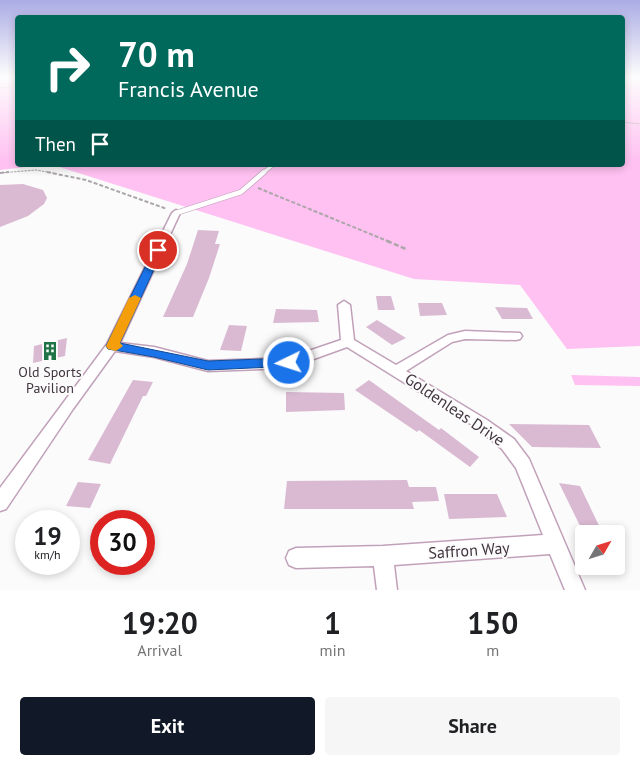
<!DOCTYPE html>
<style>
:root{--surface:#fff;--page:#f6f6f6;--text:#202124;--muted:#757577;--accent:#111827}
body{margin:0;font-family:"PT Sans",sans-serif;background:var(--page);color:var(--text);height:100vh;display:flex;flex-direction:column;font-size:19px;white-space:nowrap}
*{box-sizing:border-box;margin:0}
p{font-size:16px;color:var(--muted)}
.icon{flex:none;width:28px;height:28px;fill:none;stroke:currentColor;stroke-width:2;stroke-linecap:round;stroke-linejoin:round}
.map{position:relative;height:590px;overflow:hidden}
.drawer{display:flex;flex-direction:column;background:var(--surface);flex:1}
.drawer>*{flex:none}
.top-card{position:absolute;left:15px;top:15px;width:610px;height:152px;border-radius:5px;box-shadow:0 2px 8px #0003;background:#00695c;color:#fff;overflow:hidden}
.needle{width:32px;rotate:51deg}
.fabs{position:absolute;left:575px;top:525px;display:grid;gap:10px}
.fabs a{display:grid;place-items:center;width:50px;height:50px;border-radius:5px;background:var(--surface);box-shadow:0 2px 8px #0003;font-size:25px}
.speed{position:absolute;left:15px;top:510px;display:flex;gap:10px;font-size:25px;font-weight:700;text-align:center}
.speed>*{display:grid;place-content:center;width:65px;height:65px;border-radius:50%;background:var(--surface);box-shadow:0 2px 8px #0003;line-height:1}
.speed small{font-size:12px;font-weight:400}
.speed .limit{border:8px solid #d22;background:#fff;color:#111}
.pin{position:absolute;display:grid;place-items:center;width:42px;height:42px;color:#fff;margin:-21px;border:2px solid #fff;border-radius:50%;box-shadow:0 1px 5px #0007}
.me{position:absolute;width:55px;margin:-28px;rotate:266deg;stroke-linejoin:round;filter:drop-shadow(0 0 4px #0008)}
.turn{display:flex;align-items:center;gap:18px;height:105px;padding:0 20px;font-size:22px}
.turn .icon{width:65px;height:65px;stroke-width:2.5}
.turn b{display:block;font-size:35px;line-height:42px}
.then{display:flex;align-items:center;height:48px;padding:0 20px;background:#0003;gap:10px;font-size:19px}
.eta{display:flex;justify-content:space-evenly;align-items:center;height:85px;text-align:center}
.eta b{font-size:30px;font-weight:700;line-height:35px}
.primary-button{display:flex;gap:10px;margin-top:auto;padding:10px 20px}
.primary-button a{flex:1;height:58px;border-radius:5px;background:var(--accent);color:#fff;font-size:20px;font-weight:700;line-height:58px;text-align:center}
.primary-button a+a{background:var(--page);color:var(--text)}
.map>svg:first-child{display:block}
</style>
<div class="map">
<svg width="640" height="590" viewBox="0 0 640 590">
<rect width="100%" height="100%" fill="#fbfbfb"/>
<!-- green -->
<path fill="#ffc1f1" d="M0 77H17L18 165H44L0 170Z
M623 77H640V346L567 349 520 285 414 279 53 165H622Z
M571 375 640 377V386L575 385Z"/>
<!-- building -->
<path fill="#dabad2" d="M23 184 43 190 47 198 44 204 28 216 0 227V185Z
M198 230 219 231 215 244H220L209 278 193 317H163L187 264Z
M376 296H391L395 310H378Z
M418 303H442L447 315 420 316Z
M495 307 527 308 533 319H502Z
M276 309 317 310 319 322 273 323Z
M377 320 406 338 392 345 366 327Z
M229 325 247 326 241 351 220 350Z
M67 338 65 356 33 363 34 346Z
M133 380 153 382 146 396H143L110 464 88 460Z
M369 380 439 430 441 428 479 457 470 467 419 430 417 432 355 390Z
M286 392 344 393 345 410 286 412Z
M509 424 589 425 601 448 532 447Z
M407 480 409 487H436L439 501 412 502 414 509H284L287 481Z
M78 482 101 484 90 508 66 506Z
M559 483 580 486 603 534H584Z
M444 494H497L507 517 449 519Z"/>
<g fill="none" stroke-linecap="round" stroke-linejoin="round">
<!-- service-far1 casing -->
<g stroke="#c1a1b9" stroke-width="4.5">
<path id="service-far1" d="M263 173 273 165"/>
</g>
<!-- service casing -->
<g stroke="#c1a1b9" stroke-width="6">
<path id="service" d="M176 213 241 192 264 172"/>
</g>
<!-- minor casing -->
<g stroke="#c1a1b9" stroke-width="3">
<path id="minor" d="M176 210 180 213 120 343 154 347 208 361 288 358 341 340 338 305 344 301 350 305 354 340 396 365 448 335 465 331 520 333 522 336 520 339 516 340 465 339 452 342 406 371 487 420 514 439 529 459 585 590H565L550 554 394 565 397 590H377L374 566 296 568 289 565 286 558 289 551 296 548 383 546 543 535 516 468 502 449 477 428 347 347 289 368 208 371 154 357 115 351 73 409 6 509 0 511V488L107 344 172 213Z"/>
</g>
<!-- path-far2 -->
<path stroke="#aba6aa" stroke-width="1" stroke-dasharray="2.5 1" stroke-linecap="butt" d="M630 77 640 78
M0 88 18 86
M622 122 640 124
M0 173 36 170 53 173"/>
<!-- path-far1 -->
<path stroke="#aba6aa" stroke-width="2" stroke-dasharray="4 2" stroke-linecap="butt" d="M47 172 86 180 167 209
M0 173 9 172
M258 188 390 242"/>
<!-- path -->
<path stroke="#aba6aa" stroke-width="2.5" stroke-dasharray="5 2.5" stroke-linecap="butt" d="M387 241 406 249"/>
<!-- service-far1 -->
<use href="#service-far1" stroke="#fff" stroke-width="3"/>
<!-- service -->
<use href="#service" stroke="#fff" stroke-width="4.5"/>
<!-- minor -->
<use href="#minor" fill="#fff" fill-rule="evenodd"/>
</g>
<!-- sky -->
<linearGradient id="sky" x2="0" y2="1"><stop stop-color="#abace4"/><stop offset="0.48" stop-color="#fdfdfd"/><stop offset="1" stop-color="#fdfdfd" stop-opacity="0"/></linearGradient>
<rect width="640" height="160" fill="url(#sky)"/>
<!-- route -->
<path fill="#1a73e8" stroke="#114b97" d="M155 247 163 250 120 343 208 361 289 358 296 363 294 366 208 370 154 357 108 349 106 346Z"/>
<!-- slow -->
<path fill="#f59e0b" d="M135 295 141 298 120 343 123 346 116 351 108 349 106 346 129 298Z"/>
<!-- icons -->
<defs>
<g id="building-bare" transform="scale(1.5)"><path d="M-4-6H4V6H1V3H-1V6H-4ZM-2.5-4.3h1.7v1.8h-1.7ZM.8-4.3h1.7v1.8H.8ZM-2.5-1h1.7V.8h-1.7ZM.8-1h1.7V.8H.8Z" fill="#207345" stroke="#fbfbfb" stroke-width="2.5" paint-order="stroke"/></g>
</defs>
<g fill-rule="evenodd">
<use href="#building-bare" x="50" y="351"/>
</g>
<g text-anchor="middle" stroke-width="4" stroke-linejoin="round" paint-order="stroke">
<!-- poi labels -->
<g font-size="14" fill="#41343e" stroke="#fbfbfb">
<text x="50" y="377">Old Sports<tspan x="50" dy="16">Pavilion</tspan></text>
</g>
<!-- near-street labels -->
<g font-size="16" fill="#41343e" stroke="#fbfbfb">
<text transform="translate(455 409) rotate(34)" y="6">Goldenleas Drive</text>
<text transform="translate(469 550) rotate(-4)" y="6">Saffron Way</text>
</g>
</g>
</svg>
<div class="fabs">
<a><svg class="needle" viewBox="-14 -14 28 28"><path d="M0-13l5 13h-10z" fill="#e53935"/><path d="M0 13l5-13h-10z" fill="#757577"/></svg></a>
</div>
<div class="speed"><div>19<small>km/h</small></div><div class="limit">30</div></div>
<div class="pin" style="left:158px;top:250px;background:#d93025"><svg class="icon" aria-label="arrive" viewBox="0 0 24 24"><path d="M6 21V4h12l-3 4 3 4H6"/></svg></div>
<svg class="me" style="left:289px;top:363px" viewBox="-20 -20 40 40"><circle r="17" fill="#1a73e8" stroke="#fff" stroke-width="3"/><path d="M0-11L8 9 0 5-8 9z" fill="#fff"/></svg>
<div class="top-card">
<div class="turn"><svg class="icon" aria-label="right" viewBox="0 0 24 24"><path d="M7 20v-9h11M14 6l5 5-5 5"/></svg><div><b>70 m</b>Francis Avenue</div></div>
<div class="then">Then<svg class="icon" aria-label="arrive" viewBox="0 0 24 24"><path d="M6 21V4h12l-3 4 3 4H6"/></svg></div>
</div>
</div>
<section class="drawer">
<div class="eta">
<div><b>19:20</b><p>Arrival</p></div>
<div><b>1</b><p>min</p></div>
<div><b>150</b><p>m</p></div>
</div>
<div class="primary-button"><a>Exit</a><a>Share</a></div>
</section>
